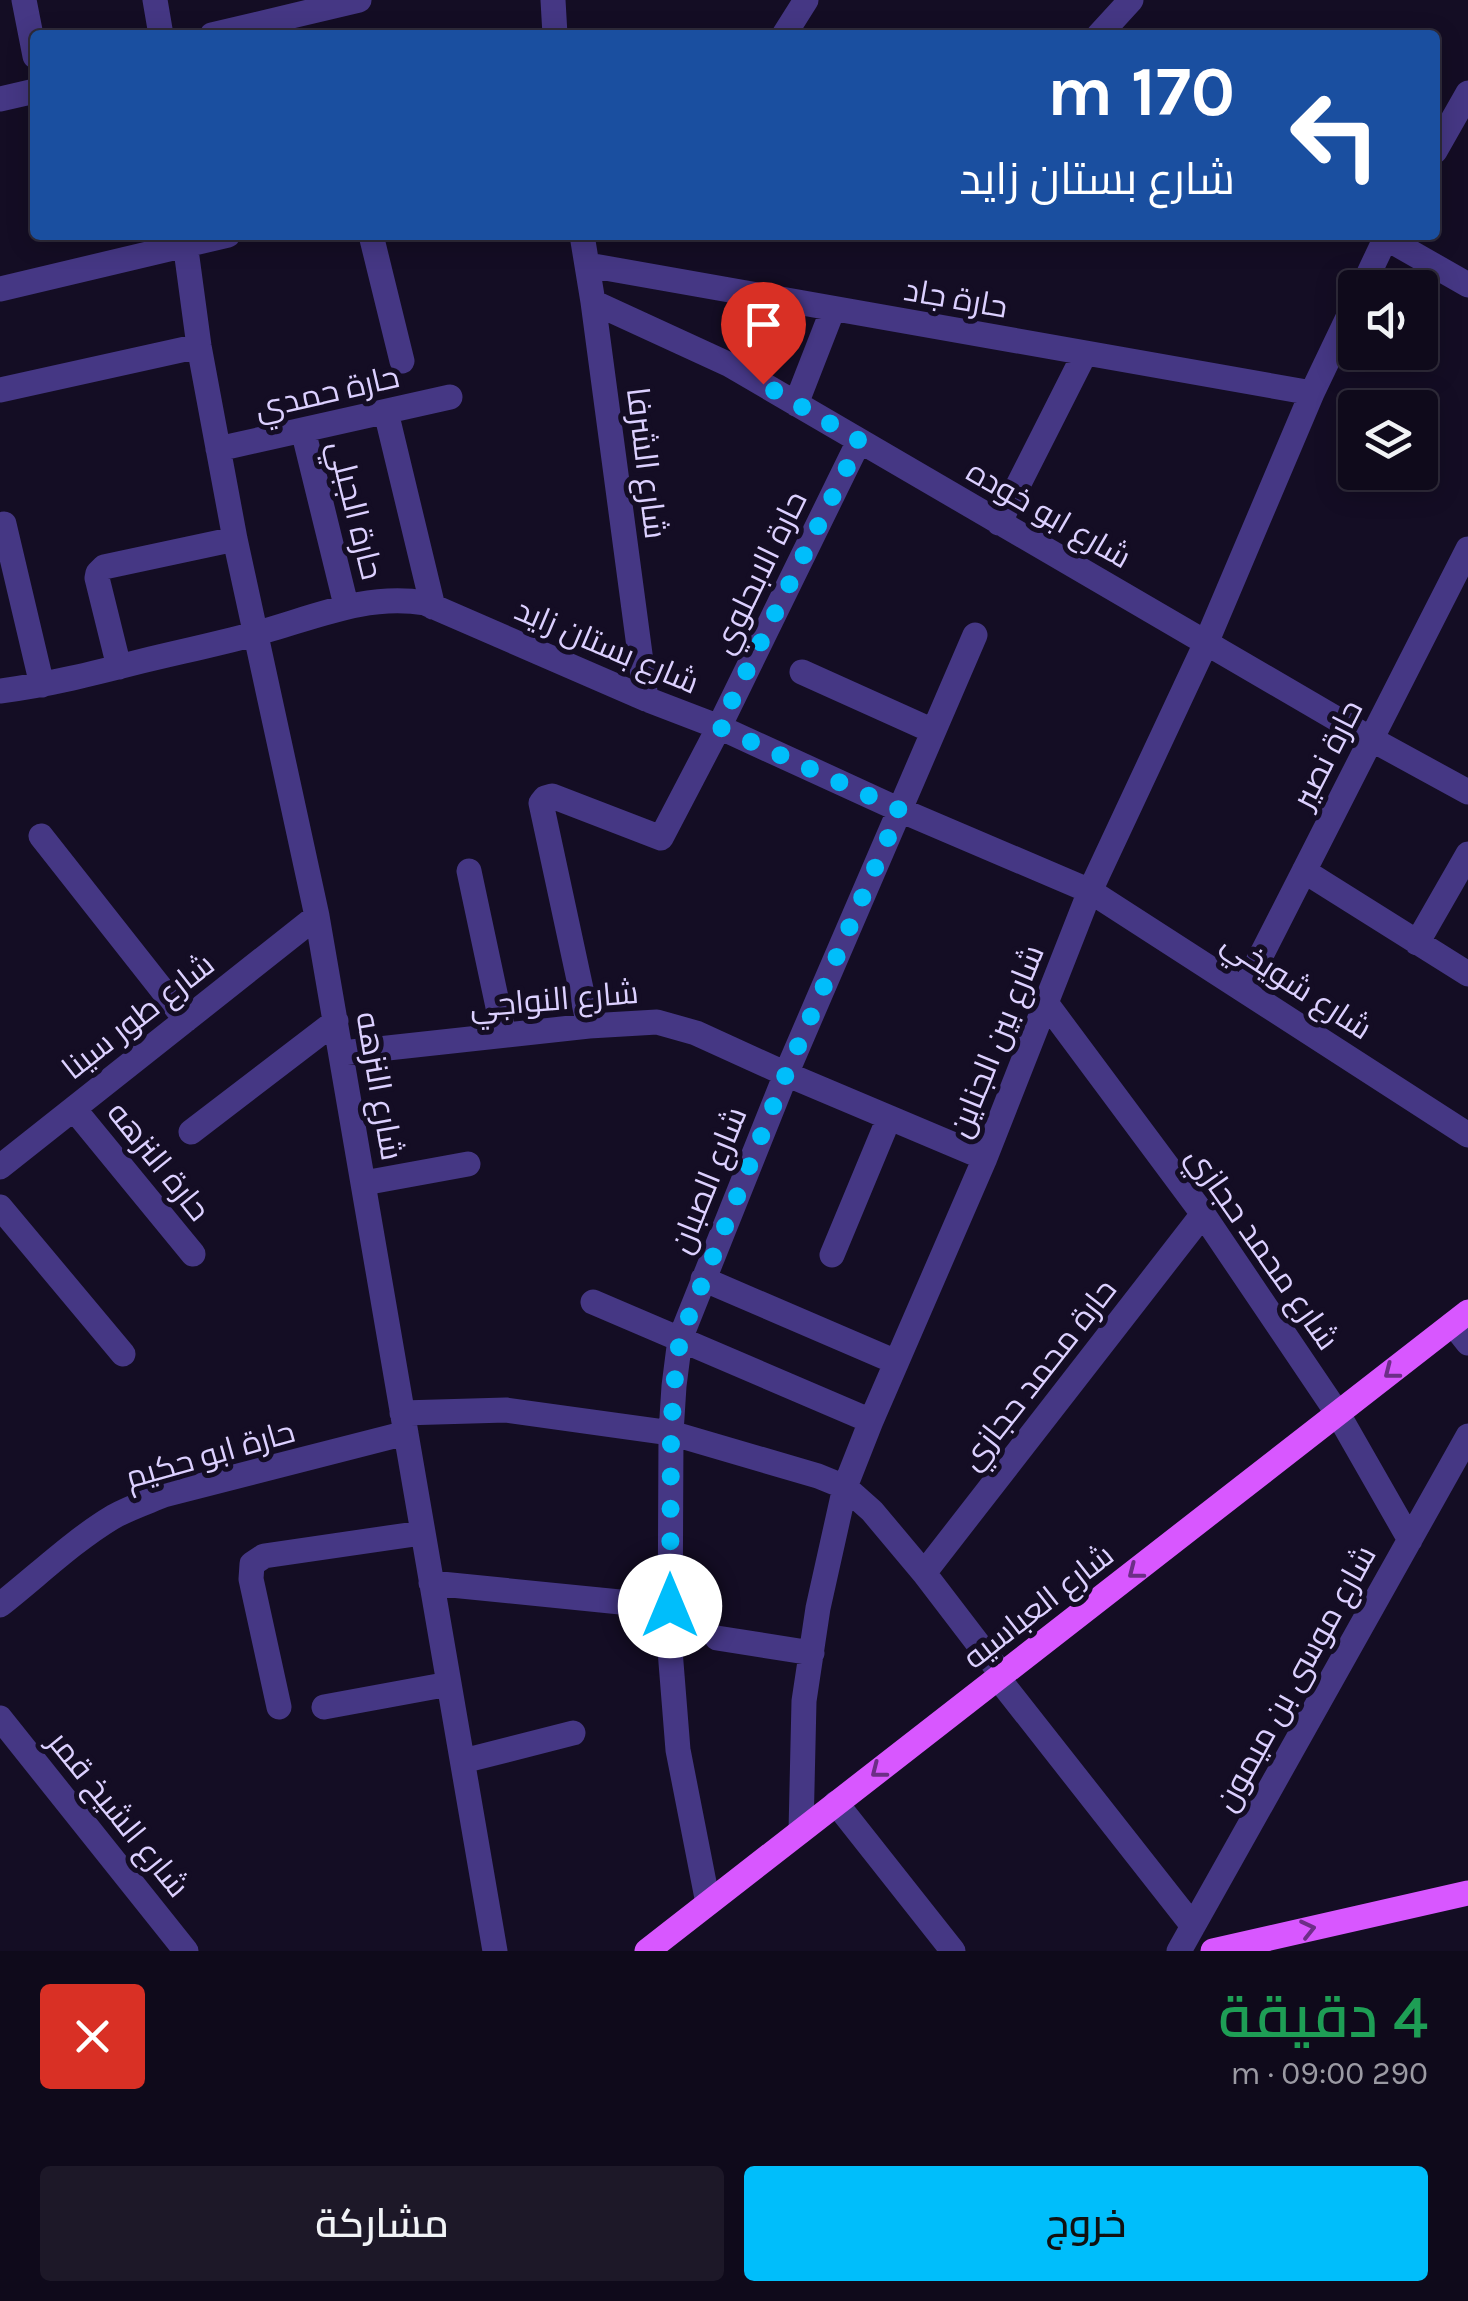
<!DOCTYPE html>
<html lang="ar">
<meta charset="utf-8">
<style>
:root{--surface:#0f0a1b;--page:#1d1828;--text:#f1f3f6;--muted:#9b9aa3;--line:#2f2b3a;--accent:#00befb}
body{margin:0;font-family:Karla,Cairo,sans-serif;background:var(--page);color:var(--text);direction:rtl;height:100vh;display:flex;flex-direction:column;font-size:38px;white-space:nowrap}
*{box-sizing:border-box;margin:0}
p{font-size:32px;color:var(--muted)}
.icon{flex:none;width:55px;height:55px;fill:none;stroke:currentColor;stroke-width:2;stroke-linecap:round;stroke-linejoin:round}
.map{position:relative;height:1951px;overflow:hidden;direction:ltr}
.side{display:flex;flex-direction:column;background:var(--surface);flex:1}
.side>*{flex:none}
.hud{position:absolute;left:30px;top:30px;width:1410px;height:210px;border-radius:10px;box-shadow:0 5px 25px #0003,0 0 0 2px var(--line);direction:rtl;background:#1a4fa0;color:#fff;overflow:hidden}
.controls{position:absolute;left:1338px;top:270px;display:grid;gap:20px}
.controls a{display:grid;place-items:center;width:100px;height:100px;border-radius:10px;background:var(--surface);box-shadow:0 5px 25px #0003,0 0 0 2px var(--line);font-size:50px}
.pin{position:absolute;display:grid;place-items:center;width:85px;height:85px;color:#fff;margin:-102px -42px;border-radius:50% 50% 50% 0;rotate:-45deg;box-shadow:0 0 10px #0007}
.pin .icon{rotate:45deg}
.me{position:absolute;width:110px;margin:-55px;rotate:0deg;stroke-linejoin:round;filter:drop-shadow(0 0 8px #0008)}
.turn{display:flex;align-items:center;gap:35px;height:210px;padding:0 40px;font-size:45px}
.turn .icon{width:130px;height:130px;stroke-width:2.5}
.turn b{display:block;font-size:70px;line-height:85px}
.round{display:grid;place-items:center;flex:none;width:105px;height:105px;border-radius:10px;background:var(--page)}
.headline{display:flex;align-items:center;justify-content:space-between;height:170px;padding:0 40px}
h1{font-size:60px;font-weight:600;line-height:75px;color:#1e9e55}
.action{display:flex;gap:20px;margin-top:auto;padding:20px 40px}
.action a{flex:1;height:115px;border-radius:10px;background:var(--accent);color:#111;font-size:40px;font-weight:600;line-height:115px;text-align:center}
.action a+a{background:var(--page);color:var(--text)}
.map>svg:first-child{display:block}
</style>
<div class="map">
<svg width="1468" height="1951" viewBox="0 0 1468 1951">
<rect width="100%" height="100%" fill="#140d24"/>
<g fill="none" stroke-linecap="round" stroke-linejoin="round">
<!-- minor -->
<path stroke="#453784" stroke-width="25" d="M24 0 35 56
M155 0 161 35
M553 0 555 35
M212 35 359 0
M784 35 806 0
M1099 35 1131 0
M0 99 35 91
M1435 151 1468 93
M184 235 199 346 235 539 317 916 495 1951
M371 235 402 361
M582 235 593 302 646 699
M1386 238 1468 285
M588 265 1312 393
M1362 288 1387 235
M0 289 228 235
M593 302 730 365 1371 739 1468 792
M0 390 199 346
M796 404 833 309
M386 412 433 607
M303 430 346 605
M218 449 450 397
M999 523 1085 353
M4 524 42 685
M119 667 97 578 98 573 104 567 235 539
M802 672 933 731
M0 691C48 685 95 673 142 661 179 652 217 644 254 634 311 619 364 593 425 603L646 699 719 727 900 810 1090 891 1468 1135
M41 836 186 1020
M469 871 504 1035
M1304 871 1468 974
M1417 943 1468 854
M1244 989 1468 549
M1046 1003 1203 1214 1338 1414 1410 1540
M589 1026 541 803 545 798 552 796 661 838 719 727 859 441
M342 1053 589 1026 657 1022 696 1033 786 1074 985 1158
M74 1109 193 1254
M191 1132 336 1021
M0 1167 317 916
M364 1183 468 1164
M0 1207 123 1354
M832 1255 889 1118
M703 1279 896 1362
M593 1302 871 1421
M1453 1324 1468 1343
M402 1413 506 1410 671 1433 818 1476 845 1487 872 1511 924 1573 1002 1675
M924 1573 1203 1214
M431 1583 670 1607
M0 1605C37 1576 73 1541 113 1517 129 1508 147 1502 164 1495L406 1433
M717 1638 812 1653
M998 1678 1193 1926
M279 1707 251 1579 252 1564 264 1556 422 1533
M324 1707 449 1684
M0 1718 186 1951
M463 1761 573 1733
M836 1803 953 1951
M801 1831 804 1701 818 1608 845 1487 871 1421 985 1158 1090 891 1206 643 1312 393 1355 303
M708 1903 678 1750 670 1650 671 1433 674 1386 680 1339 786 1074 975 635
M1179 1951 1468 1436"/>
<!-- major -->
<path stroke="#d857ff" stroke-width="25" d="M647 1951 1468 1312
M1213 1951 1468 1893"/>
</g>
<!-- one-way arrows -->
<defs><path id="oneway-chevron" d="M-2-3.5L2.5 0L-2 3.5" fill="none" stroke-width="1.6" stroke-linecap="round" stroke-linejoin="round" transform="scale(2.5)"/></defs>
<g stroke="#6c2e87">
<use href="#oneway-chevron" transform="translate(1391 1372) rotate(142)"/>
<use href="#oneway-chevron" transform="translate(1135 1572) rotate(142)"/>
<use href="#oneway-chevron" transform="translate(878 1771) rotate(142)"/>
<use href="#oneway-chevron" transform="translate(1308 1929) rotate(-13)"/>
</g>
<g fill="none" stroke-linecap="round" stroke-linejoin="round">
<!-- route -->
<path stroke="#00befb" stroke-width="18" stroke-dasharray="0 32.4" d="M670 1606 671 1434 674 1386 680 1339 786 1074 900 810 719 727 860 441 763 384"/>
</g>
<g text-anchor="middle" stroke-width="10" stroke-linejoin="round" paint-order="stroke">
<!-- street labels -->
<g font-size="32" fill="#dcd0ff" stroke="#140d24">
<text transform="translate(956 298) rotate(10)" y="11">حارة جاد</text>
<text transform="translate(327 392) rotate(-13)" y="11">حارة حمدي</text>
<text transform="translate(647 463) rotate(83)" y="11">شارع الشرفا</text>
<text transform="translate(356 510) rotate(76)" y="11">حارة الجبلي</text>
<text transform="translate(1049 514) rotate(30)" y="11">شارع ابو خوده</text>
<text transform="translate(759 572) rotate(-64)" y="11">حارة الابحلوي</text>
<text transform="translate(607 646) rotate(23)" y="11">شارع بستان زايد</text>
<text transform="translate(1327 754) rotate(-63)" y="11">حارة نصير</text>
<text transform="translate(1297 985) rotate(33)" y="11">شارع شويخي</text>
<text transform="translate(554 999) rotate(-5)" y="11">شارع النواجي</text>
<text transform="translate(138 1016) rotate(-38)" y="11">شارع طور سينا</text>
<text transform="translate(996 1041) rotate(-68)" y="11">شارع بين الجناين</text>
<text transform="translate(380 1086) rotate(80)" y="11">شارع النزهه</text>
<text transform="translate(159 1161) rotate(51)" y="11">حارة النزهه</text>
<text transform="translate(708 1180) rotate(-68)" y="11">شارع الصبان</text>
<text transform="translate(1263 1248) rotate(55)" y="11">شارع محمد حجازي</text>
<text transform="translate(1038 1374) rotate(-52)" y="11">حارة محمد حجازي</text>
<text transform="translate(210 1454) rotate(-16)" y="11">حارة ابو حكيم</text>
<text transform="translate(1038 1606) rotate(-38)" y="11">شارع العباسيه</text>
<text transform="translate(1295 1678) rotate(-61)" y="11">شارع موسى بن ميمون</text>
<text transform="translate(119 1814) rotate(51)" y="11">شارع الشيخ قمر</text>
</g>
</g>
</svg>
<div class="controls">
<a><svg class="icon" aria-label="sound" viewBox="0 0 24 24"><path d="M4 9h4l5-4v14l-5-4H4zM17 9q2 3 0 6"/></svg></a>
<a><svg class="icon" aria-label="layers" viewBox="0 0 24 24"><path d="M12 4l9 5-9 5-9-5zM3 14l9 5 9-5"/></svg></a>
</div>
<div class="pin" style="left:763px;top:384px;background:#d93025"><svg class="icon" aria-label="arrive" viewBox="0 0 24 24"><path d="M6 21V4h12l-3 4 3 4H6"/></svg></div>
<svg class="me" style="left:670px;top:1606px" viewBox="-20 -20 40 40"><circle r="19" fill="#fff"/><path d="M0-13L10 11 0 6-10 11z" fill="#00befb"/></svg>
<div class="hud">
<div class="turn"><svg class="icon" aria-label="left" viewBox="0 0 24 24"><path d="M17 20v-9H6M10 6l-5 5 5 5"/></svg><div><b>170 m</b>شارع بستان زايد</div></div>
</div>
</div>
<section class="side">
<div class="headline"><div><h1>4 دقيقة</h1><p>290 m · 09:00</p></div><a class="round" style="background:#d93025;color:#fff"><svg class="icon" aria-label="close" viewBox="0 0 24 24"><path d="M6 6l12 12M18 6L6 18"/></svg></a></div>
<div class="action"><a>خروج</a><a>مشاركة</a></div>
</section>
